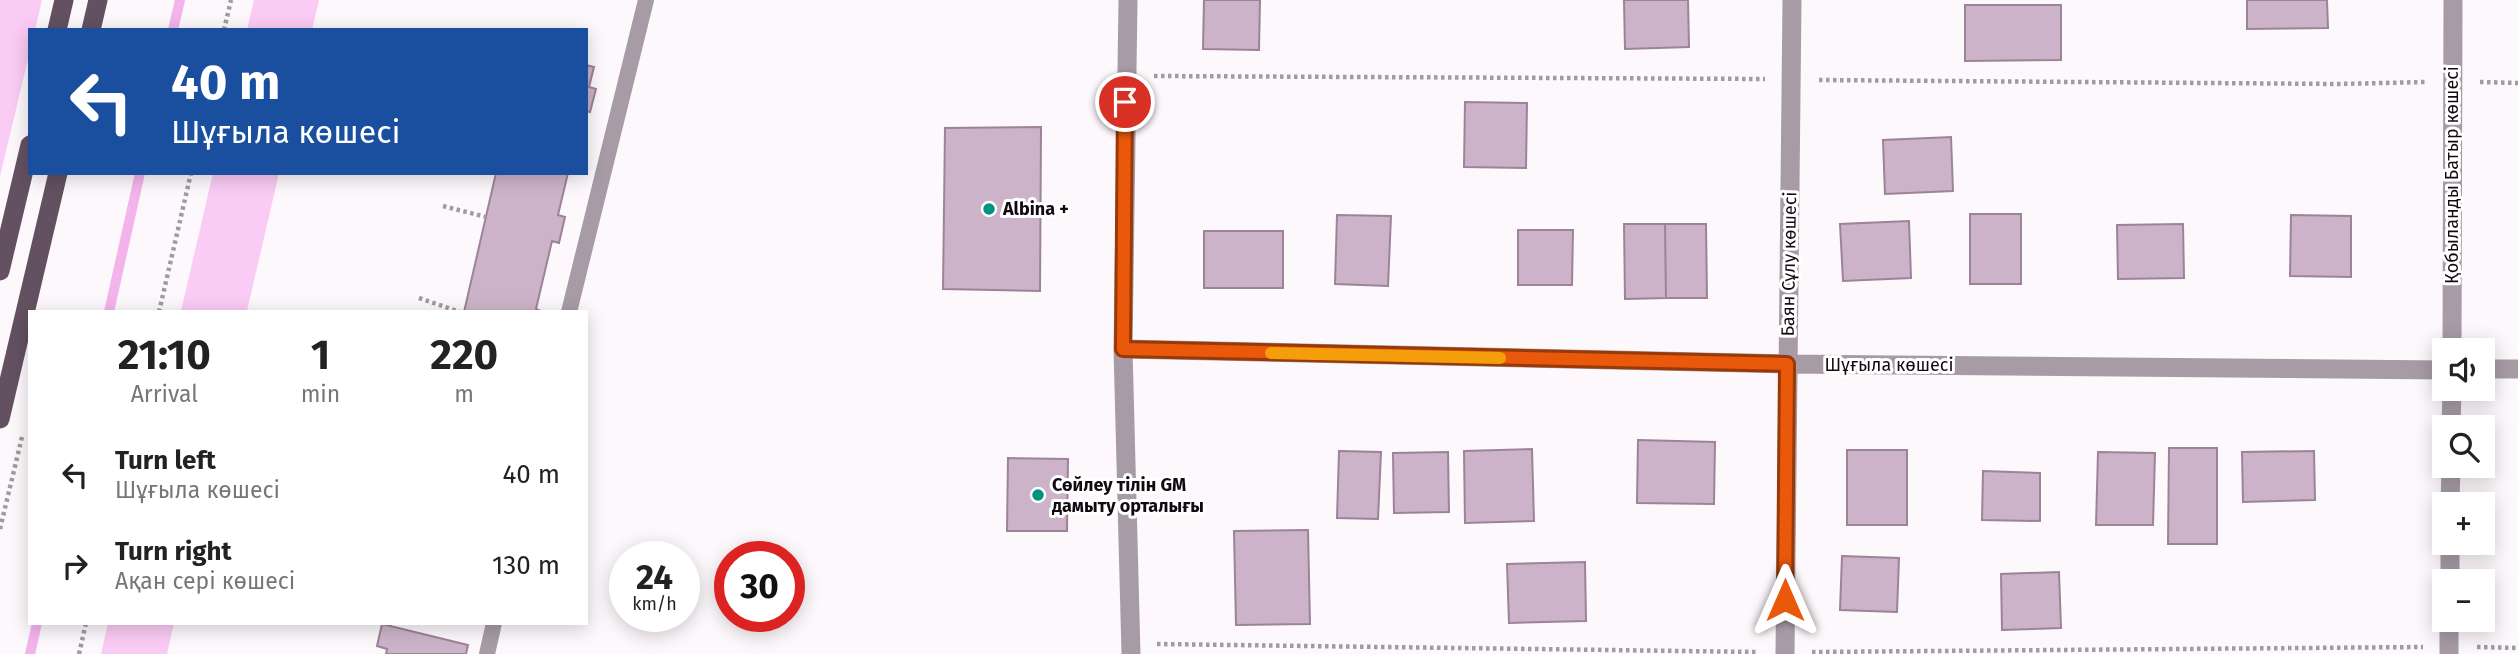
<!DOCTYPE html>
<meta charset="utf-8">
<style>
:root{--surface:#fff;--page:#f6f6f6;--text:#222;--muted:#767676}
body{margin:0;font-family:"Fira Sans",sans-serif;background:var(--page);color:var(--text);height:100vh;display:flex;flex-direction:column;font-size:26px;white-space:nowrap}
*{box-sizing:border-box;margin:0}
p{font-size:23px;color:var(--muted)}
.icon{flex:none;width:38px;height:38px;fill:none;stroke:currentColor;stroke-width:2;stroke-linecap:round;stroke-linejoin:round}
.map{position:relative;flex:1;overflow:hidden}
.details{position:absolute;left:28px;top:310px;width:560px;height:315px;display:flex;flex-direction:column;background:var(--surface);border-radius:0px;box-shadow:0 4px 18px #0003}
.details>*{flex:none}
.top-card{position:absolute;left:28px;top:28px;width:560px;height:147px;border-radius:0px;box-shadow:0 4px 18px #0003;background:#1a4fa0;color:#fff;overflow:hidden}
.tools{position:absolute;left:2432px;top:338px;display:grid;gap:14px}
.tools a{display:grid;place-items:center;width:63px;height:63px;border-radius:0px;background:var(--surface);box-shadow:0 4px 18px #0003;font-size:35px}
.speed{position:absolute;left:609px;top:541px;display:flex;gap:14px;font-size:35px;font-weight:700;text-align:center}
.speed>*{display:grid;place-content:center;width:91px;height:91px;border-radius:50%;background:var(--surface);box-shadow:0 4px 18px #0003;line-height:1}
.speed small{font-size:18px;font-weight:400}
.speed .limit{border:10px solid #d22;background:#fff;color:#111}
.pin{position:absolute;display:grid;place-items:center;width:60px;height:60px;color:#fff;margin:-30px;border:4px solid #fff;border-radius:50%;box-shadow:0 2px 7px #0007}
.me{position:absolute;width:77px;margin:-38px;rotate:0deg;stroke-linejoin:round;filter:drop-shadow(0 0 5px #0008)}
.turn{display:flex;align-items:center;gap:24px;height:147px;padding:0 28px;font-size:32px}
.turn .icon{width:91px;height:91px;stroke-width:2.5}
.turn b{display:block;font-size:49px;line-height:60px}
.eta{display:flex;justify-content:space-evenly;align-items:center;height:119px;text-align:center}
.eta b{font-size:42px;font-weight:700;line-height:49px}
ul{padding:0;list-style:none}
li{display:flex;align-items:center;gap:21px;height:91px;padding:0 28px}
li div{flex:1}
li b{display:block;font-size:26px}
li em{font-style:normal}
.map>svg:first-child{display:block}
</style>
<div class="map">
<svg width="2518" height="654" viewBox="0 0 2518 654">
<rect width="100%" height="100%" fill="#fdf8fc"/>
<!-- green -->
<path fill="#facbf4" d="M0 0H42L35 30H30V51L0 176Z
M254 0H319L312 30H247Z
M213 173H279L247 311H181Z
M108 623H174L167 654H101Z"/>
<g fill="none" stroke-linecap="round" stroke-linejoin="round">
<!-- stream -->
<path stroke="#f3b4ec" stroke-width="10" d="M173 30 180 0
M109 312 140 173
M30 654 37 623"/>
</g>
<!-- building -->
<path fill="#ccb3c9" stroke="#9b8398" stroke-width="2" d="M1204 0H1260L1259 50 1203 49Z
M1624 0H1688L1689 47 1625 49Z
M2247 0H2327L2328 28 2247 29Z
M1965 5H2061V60L1965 61Z
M586 65 594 67 589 87 596 89 590 112 586 111Z
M1465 102 1527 103 1526 168 1464 167Z
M1041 127 1040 291 943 289 945 128Z
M1951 137 1953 191 1885 194 1883 140Z
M496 173H568L558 215 565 217 559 243 552 241 536 309 543 312H464Z
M1970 214H2021V284H1970Z
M1337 215 1391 216 1388 286 1335 284Z
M2291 215 2351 216V277L2290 276Z
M1909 221 1911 278 1843 281 1840 224Z
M1624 224H1665L1666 298 1625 299Z
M1665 224H1706L1707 298H1666Z
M2183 224 2184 278 2118 279 2117 225Z
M1518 230H1573L1572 285H1518Z
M1204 231H1283V288H1204Z
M1638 440 1715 442 1714 504 1637 503Z
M2169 448H2217V544H2168Z
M1532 449 1534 521 1465 523 1464 451Z
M1847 450H1907V525H1847Z
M1339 451 1381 452 1378 519 1337 518Z
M2314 451 2315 500 2243 502 2242 452Z
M1448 452 1449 512 1394 513 1393 453Z
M2098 452 2155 453 2153 525H2096Z
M1008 458 1068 459 1067 531H1007Z
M1983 471 2040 473V521L1982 520Z
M1308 530 1310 624 1236 625 1234 531Z
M1842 556 1899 558 1897 612 1840 610Z
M1585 562 1586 621 1509 623 1507 564Z
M2059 572 2061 628 2002 630 2001 574Z
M382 624 468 645 466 654H386L387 649 377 646Z"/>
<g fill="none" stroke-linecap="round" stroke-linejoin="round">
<!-- path -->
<path stroke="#a19ba0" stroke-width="4.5" stroke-dasharray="3.5 3.5" stroke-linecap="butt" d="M224 30 231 0
M1154 76 1765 79
M1819 80 2338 84 2426 82
M2480 82 2518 83
M443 206 486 217
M419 298 460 312
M159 312 191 173
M0 529 22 437
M1157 644 1758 652
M2477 647 2518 648
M1812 652 2423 647
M79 654 86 623"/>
<!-- service -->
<path stroke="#a79ca6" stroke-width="16" d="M569 312 646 0
M487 654 494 623"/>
<!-- minor -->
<path stroke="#a79ca6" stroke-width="19" d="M1128 0 1123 349 1131 654
M1123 349 1787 364 2445 370
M2452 350 2453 0
M2483 369H2518
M2451 427 2452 388
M2450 504 2451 466
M2450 581V542
M1785 654 1792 0
M2449 654V620"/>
<!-- primary -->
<path stroke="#635161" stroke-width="19" d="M57 30 64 0
M91 30 98 0
M0 271 30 145
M0 419 58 173"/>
</g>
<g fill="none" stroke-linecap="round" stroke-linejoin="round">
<!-- route casing -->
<g stroke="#983908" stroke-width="18">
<path id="route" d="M1125 102 1123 349 1787 364 1785 600"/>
</g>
<!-- route -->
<use href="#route" stroke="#ea580c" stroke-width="12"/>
<!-- slow -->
<path stroke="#f59e0b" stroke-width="12" d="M1271 353 1500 358"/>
</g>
<!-- markers -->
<g fill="#009381" stroke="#fff" stroke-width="2.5">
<circle cx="989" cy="209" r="7"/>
<circle cx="1038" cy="495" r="7"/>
</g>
<g text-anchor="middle" stroke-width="6" stroke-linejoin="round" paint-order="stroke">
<!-- street labels -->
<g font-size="18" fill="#120a11" stroke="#fff">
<text transform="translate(2452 175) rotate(-90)" y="6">Қобыланды Батыр көшесі</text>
<text transform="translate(1789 264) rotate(-89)" y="6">Баян Сұлу көшесі</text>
<text x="1889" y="371">Шұғыла көшесі</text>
</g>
<!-- poi labels -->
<g font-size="18" font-weight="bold" fill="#120a11" stroke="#fff" text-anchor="start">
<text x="1003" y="215">Albina +</text>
<text x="1052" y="491">Сөйлеу тілін GM<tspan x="1052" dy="21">дамыту орталығы</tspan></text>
</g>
</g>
</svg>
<div class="tools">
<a><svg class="icon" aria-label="sound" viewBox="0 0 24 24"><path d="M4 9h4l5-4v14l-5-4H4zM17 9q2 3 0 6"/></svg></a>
<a><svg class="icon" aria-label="search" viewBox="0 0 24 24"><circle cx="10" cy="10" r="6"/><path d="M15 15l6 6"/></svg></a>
<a>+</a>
<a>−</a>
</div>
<div class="speed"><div>24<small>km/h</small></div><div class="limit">30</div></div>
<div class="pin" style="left:1125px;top:102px;background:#d93025"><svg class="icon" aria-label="arrive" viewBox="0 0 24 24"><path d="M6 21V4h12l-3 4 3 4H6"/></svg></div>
<svg class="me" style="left:1785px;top:600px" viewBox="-20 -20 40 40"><path d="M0-17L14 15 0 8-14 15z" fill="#ea580c" stroke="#fff" stroke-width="4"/></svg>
<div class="top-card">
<div class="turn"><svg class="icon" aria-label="left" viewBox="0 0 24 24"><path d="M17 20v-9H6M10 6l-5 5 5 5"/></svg><div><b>40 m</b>Шұғыла көшесі</div></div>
</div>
<section class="details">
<div class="eta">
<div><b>21:10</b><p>Arrival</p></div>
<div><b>1</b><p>min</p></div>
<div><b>220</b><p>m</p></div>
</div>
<ul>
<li><svg class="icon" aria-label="left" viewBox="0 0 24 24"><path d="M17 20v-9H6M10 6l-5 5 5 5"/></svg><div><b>Turn left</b><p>Шұғыла көшесі</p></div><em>40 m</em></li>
<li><svg class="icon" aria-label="right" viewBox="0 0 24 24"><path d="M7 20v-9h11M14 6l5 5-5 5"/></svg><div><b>Turn right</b><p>Ақан сері көшесі</p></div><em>130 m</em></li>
</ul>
</section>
</div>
